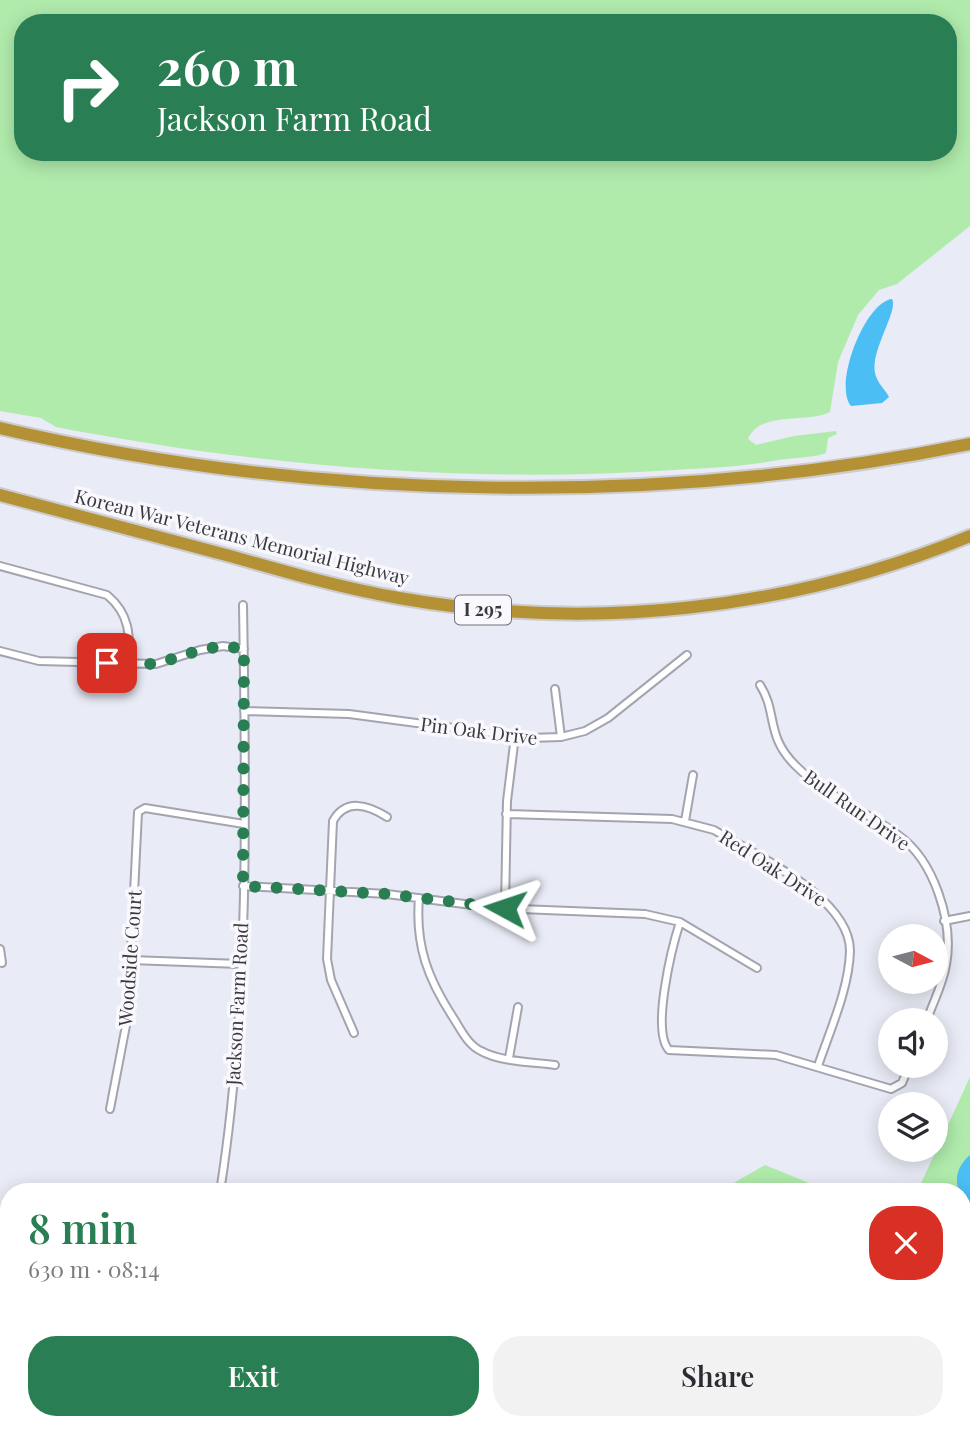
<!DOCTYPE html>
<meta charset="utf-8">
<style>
:root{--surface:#fff;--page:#f2f2f3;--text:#2b2b33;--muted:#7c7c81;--accent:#297f53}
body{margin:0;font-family:"Playfair Display",serif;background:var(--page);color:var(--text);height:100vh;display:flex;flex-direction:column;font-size:26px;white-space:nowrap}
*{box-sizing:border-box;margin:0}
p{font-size:23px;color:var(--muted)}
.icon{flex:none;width:38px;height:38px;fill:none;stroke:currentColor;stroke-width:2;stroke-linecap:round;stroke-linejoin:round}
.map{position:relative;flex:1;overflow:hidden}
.panel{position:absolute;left:0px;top:1183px;width:971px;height:247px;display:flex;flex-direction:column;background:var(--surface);border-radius:28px 28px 0 0;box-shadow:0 4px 18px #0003}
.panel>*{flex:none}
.banner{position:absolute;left:14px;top:14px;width:943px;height:147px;border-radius:28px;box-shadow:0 4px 18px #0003;background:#297f53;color:#fff;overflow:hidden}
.needle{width:46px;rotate:97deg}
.controls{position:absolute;left:878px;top:924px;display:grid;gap:14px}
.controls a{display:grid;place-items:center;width:70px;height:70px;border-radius:50%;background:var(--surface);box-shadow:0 4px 18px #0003;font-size:35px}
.pin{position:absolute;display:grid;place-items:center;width:60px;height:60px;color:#fff;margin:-30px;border-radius:14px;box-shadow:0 4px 10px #0006}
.me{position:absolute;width:77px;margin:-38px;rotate:275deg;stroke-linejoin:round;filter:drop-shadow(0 0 5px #0008)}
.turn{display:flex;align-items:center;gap:24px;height:147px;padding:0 28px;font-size:32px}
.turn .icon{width:91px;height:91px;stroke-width:2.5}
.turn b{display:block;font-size:49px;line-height:60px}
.round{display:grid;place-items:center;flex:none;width:74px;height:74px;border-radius:28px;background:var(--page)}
.summary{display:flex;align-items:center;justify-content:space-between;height:119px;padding:0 28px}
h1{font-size:42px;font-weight:600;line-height:52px;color:var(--accent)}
.button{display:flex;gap:14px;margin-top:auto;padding:14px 28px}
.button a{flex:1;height:80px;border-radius:28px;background:var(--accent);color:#fff;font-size:28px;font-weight:600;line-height:80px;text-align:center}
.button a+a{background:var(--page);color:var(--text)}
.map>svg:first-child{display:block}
</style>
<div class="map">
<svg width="970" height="1429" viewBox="0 0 970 1429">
<rect width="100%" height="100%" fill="#e9ebf6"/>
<!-- education -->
<path fill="#efdfcd" d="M424 1421H698L702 1429H421Z"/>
<!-- green -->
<path fill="#b0ebac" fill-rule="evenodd" d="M0 0H970V226L897 284 879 290 858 315 838 362 830 412C806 424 760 410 748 439L756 445 794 436 836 431 837 434 828 438 826 453C809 459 791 457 773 461 741 467 707 468 674 470 468 484 258 466 56 427L41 418 0 411ZM23 23H948V152H23Z
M970 1077V1368L963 1372 962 1192H917Z
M765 1165 831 1192H718Z
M448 1421H489L493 1429H430Z"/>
<!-- water -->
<path fill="#4bbff4" d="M892 299C899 310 870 351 875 373 877 383 885 389 889 397L882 403 851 406C833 385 865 302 892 299Z
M970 1155V1205L963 1198 962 1192H959C954 1178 958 1165 970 1155Z"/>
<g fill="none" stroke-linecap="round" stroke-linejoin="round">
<!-- minor casing -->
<g stroke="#a3a4af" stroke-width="10">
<path id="minor" d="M0 566 107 595C130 614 130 635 129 664
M0 651 39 661 156 664 200 650 223 646 244 649
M760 685C778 713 765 736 796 766 824 794 865 811 898 835 934 860 954 922 946 965 943 984 933 1002 927 1020
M555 689 561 737
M244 711 349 714 529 738 561 737 585 731 608 718 687 655
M506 814 672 819 714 830C755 855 850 897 850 951 849 989 830 1030 818 1066
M685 821 693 775
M243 886 387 894 495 908 645 914 680 922 757 968
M419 898C415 946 428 979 454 1019 461 1030 468 1045 481 1051 501 1062 533 1062 555 1065
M505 908 507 801 515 736
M944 921 970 916
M680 922C672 947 651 1031 669 1050L776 1055 891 1089 902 1083 909 1066
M0 949 2 963
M131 960 240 964
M354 1033 331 980 327 959 333 821C346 798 368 805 387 817
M509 1058 518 1007
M110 1109 128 1015 138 812 145 808 244 824
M220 1192C250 1002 246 797 243 605
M0 1258 9 1259
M39 1429 40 1421
M180 1429 182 1421
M305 1429 306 1421"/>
</g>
<!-- motorway casing -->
<g stroke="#cccccd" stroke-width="16">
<path id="motorway" d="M0 428C311 501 657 508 970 444
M0 495C77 515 153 536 230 556 286 572 342 588 399 598 591 632 791 610 970 536"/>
</g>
<!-- minor -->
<use href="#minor" stroke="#fff" stroke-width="6"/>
<!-- motorway -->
<use href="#motorway" stroke="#b49135" stroke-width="12"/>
</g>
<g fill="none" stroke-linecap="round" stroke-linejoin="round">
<!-- route -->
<path stroke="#297f53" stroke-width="12" stroke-dasharray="0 21.6" d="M107 663 156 664 200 650 223 646 244 649 243 886 387 894 505 908"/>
</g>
<g text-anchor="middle" stroke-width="7" stroke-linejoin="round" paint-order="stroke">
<!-- shield labels -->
<rect fill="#f8f8fd" stroke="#727277" stroke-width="2" x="455" y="595.5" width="56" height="29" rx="5"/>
<g font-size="18" font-weight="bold" fill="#39393e">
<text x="483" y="616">I 295</text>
</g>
<!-- street labels -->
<g font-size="19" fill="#39393e" stroke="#f8f8fd">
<text transform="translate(242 537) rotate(14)" y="7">Korean War Veterans Memorial Highway</text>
<text transform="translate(479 731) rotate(7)" y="7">Pin Oak Drive</text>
<text transform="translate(857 810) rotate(35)" y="7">Bull Run Drive</text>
<text transform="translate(773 868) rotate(33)" y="7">Red Oak Drive</text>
<text transform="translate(130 958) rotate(-86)" y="7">Woodside Court</text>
<text transform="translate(237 1004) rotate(-87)" y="7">Jackson Farm Road</text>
</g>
</g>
</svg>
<div class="controls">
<a><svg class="needle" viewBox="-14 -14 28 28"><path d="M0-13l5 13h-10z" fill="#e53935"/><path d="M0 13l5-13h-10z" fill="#7c7c81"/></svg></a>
<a><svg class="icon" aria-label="sound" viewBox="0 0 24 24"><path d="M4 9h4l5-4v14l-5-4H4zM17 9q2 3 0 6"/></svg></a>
<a><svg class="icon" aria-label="layers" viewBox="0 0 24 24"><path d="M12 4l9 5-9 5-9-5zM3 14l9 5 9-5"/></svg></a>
</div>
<div class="pin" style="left:107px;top:663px;background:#d93025"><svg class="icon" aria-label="arrive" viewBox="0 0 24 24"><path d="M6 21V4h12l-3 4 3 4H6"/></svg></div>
<svg class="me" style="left:505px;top:908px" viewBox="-20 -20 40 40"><path d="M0-17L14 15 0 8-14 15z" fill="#297f53" stroke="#fff" stroke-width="4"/></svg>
<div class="banner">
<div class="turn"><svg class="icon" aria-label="right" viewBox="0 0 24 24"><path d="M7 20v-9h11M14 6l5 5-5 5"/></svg><div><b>260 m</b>Jackson Farm Road</div></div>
</div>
<section class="panel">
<div class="summary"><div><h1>8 min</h1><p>630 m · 08:14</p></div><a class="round" style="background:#d93025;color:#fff"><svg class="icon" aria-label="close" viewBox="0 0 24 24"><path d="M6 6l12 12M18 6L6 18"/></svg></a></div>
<div class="button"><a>Exit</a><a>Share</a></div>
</section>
</div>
